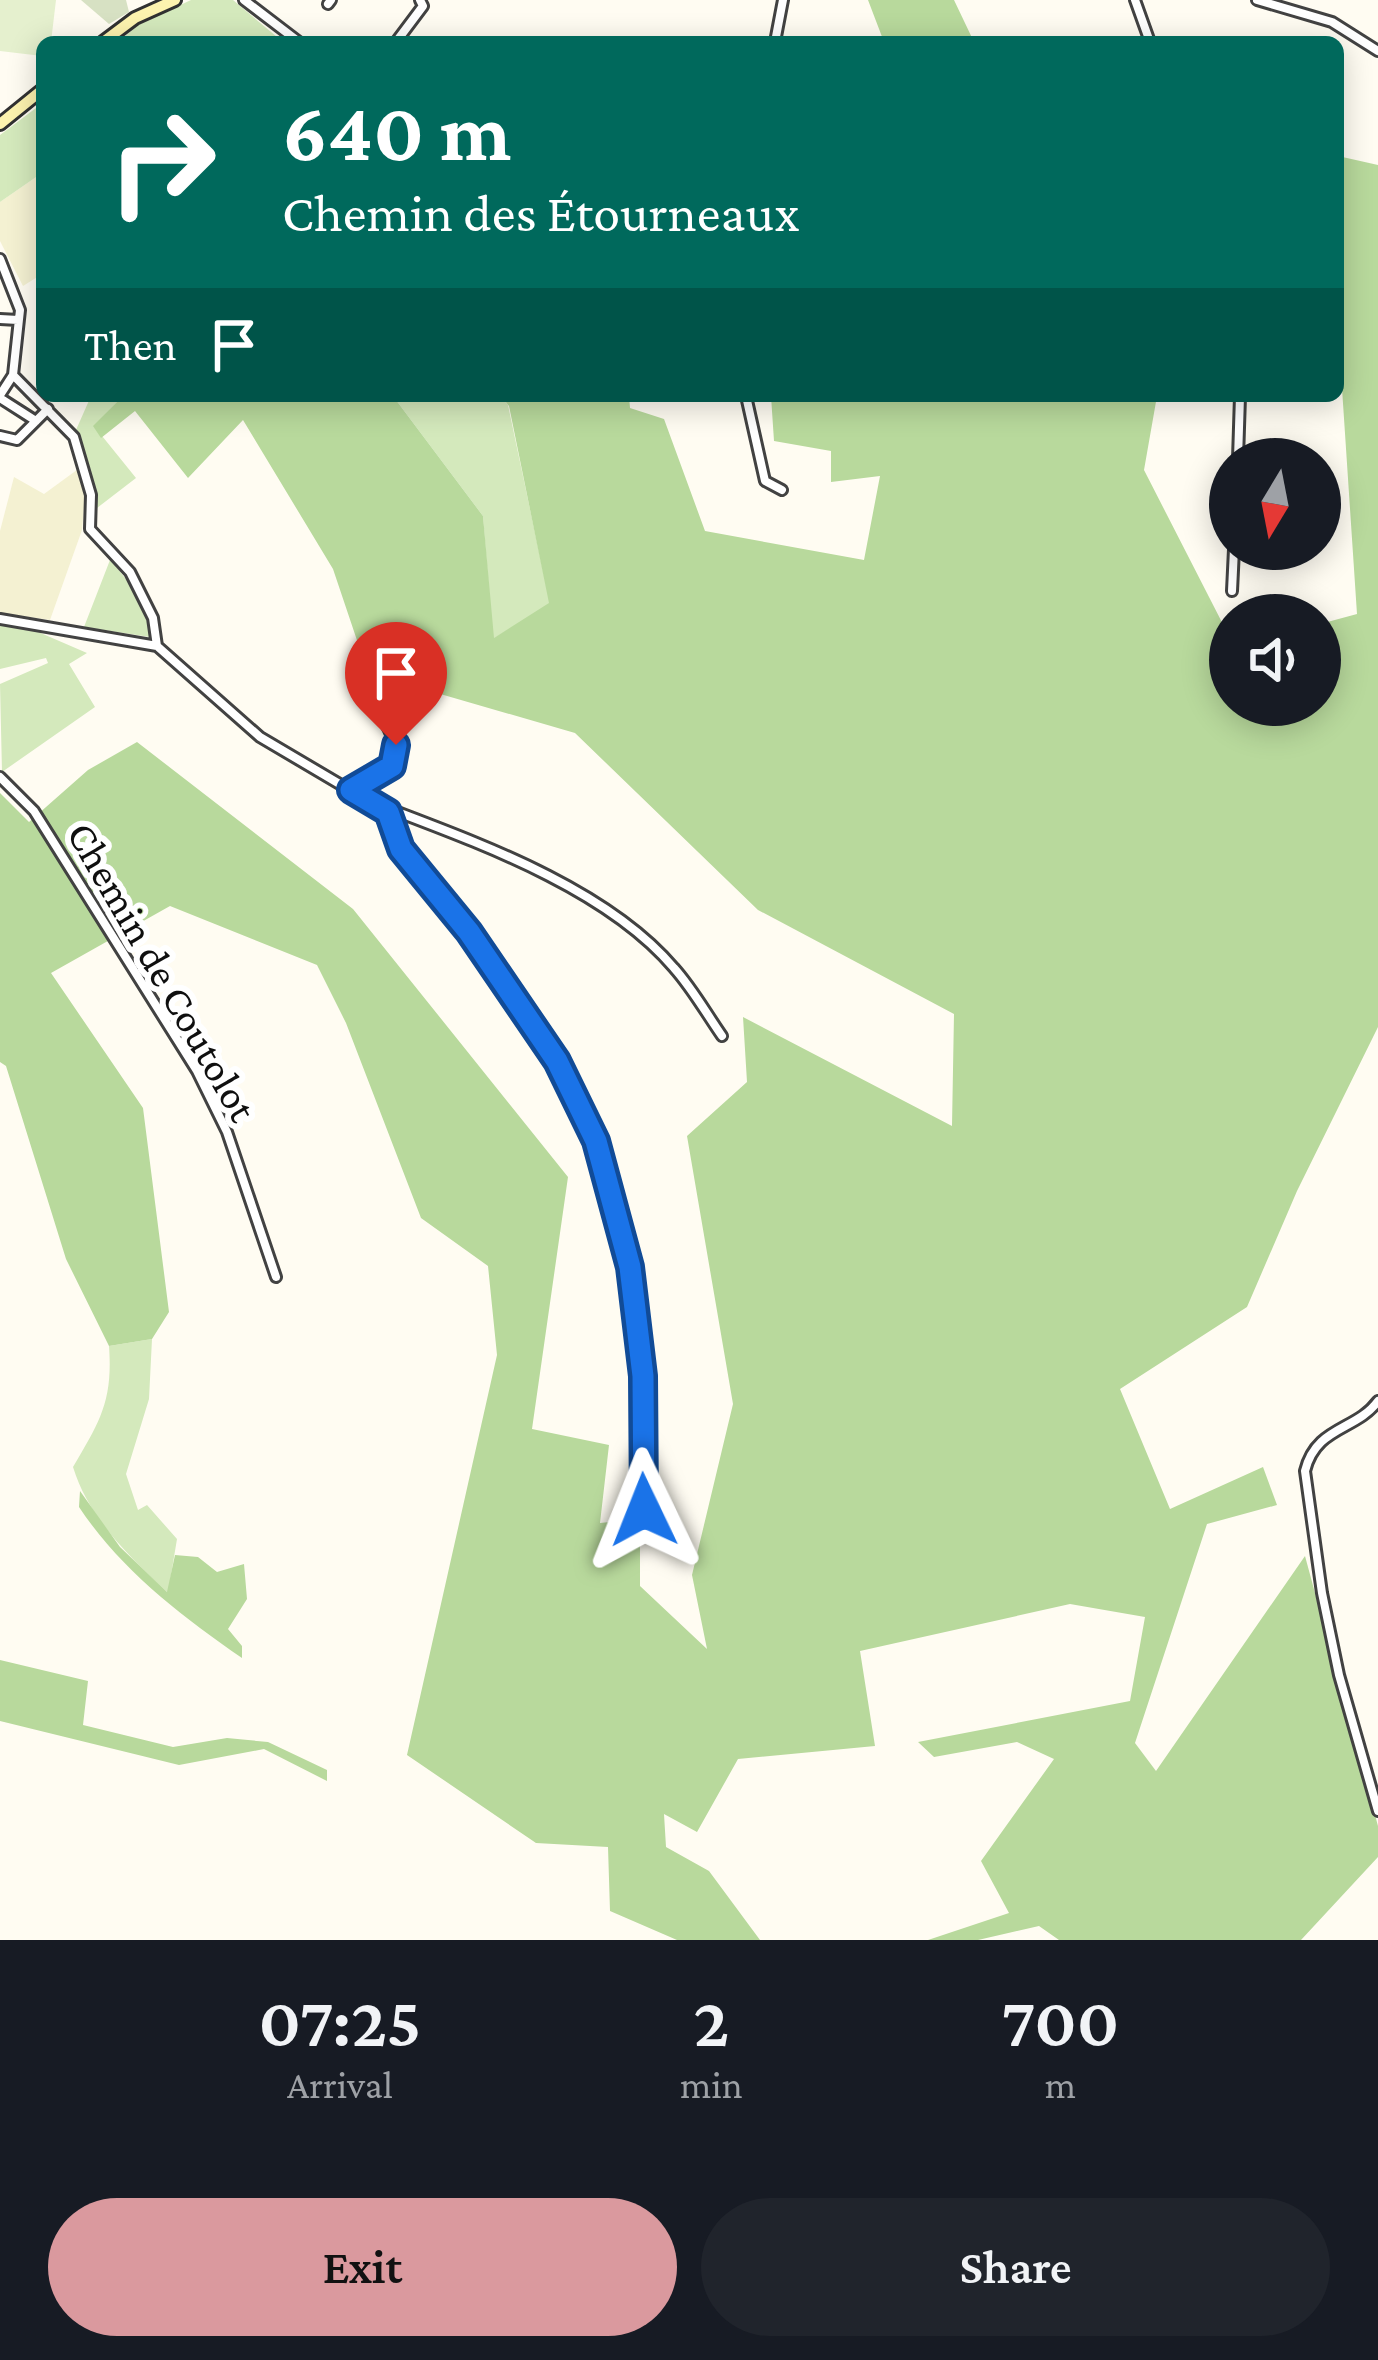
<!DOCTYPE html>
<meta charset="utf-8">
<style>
:root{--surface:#171b24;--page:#20242c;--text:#f1f3f6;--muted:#9ea1a6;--accent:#da999e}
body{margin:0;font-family:"Crimson Pro",serif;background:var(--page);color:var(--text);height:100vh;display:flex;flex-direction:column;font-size:45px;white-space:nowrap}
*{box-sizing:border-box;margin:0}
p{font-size:39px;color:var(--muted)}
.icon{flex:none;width:66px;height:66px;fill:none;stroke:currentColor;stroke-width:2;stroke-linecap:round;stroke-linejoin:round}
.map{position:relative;height:1940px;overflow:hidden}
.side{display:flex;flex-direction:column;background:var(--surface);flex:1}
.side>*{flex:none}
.top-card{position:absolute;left:36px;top:36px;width:1308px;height:366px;border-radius:18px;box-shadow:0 6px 30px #0003;background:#00695c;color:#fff;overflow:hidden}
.needle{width:78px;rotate:190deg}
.tools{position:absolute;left:1209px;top:438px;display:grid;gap:24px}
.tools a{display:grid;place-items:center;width:132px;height:132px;border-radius:50%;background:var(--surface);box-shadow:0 6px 30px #0003;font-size:60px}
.pin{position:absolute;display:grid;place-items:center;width:102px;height:102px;color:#fff;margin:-123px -51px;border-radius:50% 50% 50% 0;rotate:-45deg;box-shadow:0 0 12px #0007}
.pin .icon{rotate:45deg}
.me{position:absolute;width:132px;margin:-66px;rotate:358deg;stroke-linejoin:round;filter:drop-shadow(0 0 9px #0008)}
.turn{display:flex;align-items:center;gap:42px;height:252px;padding:0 48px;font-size:54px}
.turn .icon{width:156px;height:156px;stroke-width:2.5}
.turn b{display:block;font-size:84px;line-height:102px}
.then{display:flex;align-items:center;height:114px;padding:0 48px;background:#0003;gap:24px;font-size:45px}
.eta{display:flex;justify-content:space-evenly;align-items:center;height:204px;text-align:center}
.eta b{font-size:72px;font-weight:600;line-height:84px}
.cta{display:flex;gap:24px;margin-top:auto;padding:24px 48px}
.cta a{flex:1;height:138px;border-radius:72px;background:var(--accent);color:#111;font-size:48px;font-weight:600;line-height:138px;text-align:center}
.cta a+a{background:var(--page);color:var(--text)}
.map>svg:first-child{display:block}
</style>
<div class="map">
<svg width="1378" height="1940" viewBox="0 0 1378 1940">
<rect width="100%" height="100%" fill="#fffcf2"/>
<!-- farmland -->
<path fill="#f4f1d2" d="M42 173V274L23 286 0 241V202Z
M81 467 85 496 82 530 50 620 0 613V531L14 477 44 494Z"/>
<!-- green -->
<path fill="#d4e9bc" d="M191 0H233L283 42H118L138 25Z
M40 105 42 173 0 202V135Z
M91 396H123L94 426 136 478 97 508 76 430Z
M393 396H501L508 405 550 604 493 639 483 516Z
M110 560C128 580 151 609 150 637L84 627Z
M0 625 36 631 87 653 69 664 95 707 2 772 0 684 48 663 46 658 0 669Z
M152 1339 149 1399 126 1474 138 1510 147 1505 177 1539 168 1593C129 1556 89 1519 73 1467 100 1421 113 1401 109 1346Z"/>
<!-- forest -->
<path fill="#b8d99c" d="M868 0H954L974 42H884Z
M1338 156 1378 165V1027L1297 1191 1247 1307 1120 1389 1170 1509 1263 1467 1277 1505 1207 1524 1135 1743 1156 1771 1305 1556 1378 1826V1857L1301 1940H1059L1039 1926 978 1940H928L1009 1913 981 1861 1054 1759 1017 1742 934 1757 918 1742 1130 1701 1145 1617 1070 1604 860 1651 875 1746 738 1759 697 1832 664 1814 666 1847 709 1871 760 1940H677L610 1911 608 1847 536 1843 407 1755 497 1355 488 1266 421 1218 346 1023 317 965 170 906 51 973 143 1108 169 1312 152 1339 109 1346 66 1259 6 1066 0 1062V793L29 822 88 770 137 742 353 909 568 1177 532 1429 609 1445 600 1523 640 1519V1586L707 1649 692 1575 733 1404 687 1136 747 1082 743 1017 952 1126 954 1014 758 910 575 733 368 673 333 569 243 420 188 478 135 411 101 438 93 426 123 396H393L483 516 494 638 549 603 509 406 501 396H629L630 408 664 419 705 531 864 560 880 476 831 482V451L774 441 771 396H1157L1144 470 1230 638V705H1320V624L1357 614 1338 328Z
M80 1491 120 1547 167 1592 175 1555 198 1557 217 1572 244 1564 247 1599 228 1629 242 1646V1658C180 1615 121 1570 79 1507Z
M0 1660 88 1681 83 1725 173 1747 227 1738 268 1742 327 1770V1781L264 1749 179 1765 0 1721Z"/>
<!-- cemetery -->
<path fill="#d7e1c3" d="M81 0H126L129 12 109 24Z"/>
<!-- pitch -->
<path fill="#e5f0ce" d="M0 0H56L51 42H42V56L0 51Z"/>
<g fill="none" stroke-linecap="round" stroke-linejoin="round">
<!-- street casing -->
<g stroke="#424242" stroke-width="14">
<path id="street" d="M244 0 299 42
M1135 0 1150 42
M1257 0 1332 22 1378 51
M328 4 331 0
M396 42 423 6 420 0
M775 42 783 0
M0 259 20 310 13 375 74 437 91 495 90 529 130 572 153 618 157 646
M0 319 18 320
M0 395 13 375
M746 396 765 481 782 490
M0 398 36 421
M0 436 17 440 48 409
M1238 459 1240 396
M1232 591 1234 549
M0 619 157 646 260 737 387 812 395 811C487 846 609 891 674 968 692 988 706 1013 722 1036
M0 777 34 811 197 1071 227 1132 276 1277
M351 790C391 766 410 761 380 714
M387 812 401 849 469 932 557 1061 596 1141 630 1267 643 1376 645 1510
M1378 1401C1356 1431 1316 1426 1305 1471L1322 1593 1339 1675 1378 1811"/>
</g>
<!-- secondary casing -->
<g stroke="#313131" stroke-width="16">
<path id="secondary" d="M103 42 135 18 175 0
M0 124 42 90"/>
</g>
<!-- street -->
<use href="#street" stroke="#fff" stroke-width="8"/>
<!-- secondary -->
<use href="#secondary" stroke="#fdf3af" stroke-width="10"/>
</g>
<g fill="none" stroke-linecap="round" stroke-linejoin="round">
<!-- route casing -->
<g stroke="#114b97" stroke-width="30">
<path id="route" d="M396 745 392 766 351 790 388 812 401 849 469 932 557 1061 596 1141 630 1267 643 1376 644 1510"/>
</g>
<!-- route -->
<use href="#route" stroke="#1a73e8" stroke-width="21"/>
</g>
<g text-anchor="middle" stroke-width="12" stroke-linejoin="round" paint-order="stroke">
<!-- street labels -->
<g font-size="42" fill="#0f0f0f" stroke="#fff">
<text transform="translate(163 971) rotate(60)" y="15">Chemin de Coutolot</text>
</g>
</g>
</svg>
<div class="tools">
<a><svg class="needle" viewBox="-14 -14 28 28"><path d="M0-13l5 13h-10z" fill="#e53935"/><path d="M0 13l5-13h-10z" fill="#9ea1a6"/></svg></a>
<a><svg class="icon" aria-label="sound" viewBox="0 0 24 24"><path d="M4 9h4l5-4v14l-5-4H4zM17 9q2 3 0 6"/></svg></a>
</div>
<div class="pin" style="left:396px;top:745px;background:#d93025"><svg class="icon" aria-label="arrive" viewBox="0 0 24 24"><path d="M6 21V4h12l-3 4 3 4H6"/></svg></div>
<svg class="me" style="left:644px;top:1510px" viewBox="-20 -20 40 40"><path d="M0-17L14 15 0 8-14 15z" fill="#1a73e8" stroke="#fff" stroke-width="4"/></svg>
<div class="top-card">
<div class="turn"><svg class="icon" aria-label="right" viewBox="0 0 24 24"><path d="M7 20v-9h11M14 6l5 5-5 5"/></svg><div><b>640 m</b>Chemin des Étourneaux</div></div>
<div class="then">Then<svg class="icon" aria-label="arrive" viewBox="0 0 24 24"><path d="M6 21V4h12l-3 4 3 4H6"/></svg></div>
</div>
</div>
<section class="side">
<div class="eta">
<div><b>07:25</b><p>Arrival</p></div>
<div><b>2</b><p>min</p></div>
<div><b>700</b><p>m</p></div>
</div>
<div class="cta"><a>Exit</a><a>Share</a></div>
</section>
